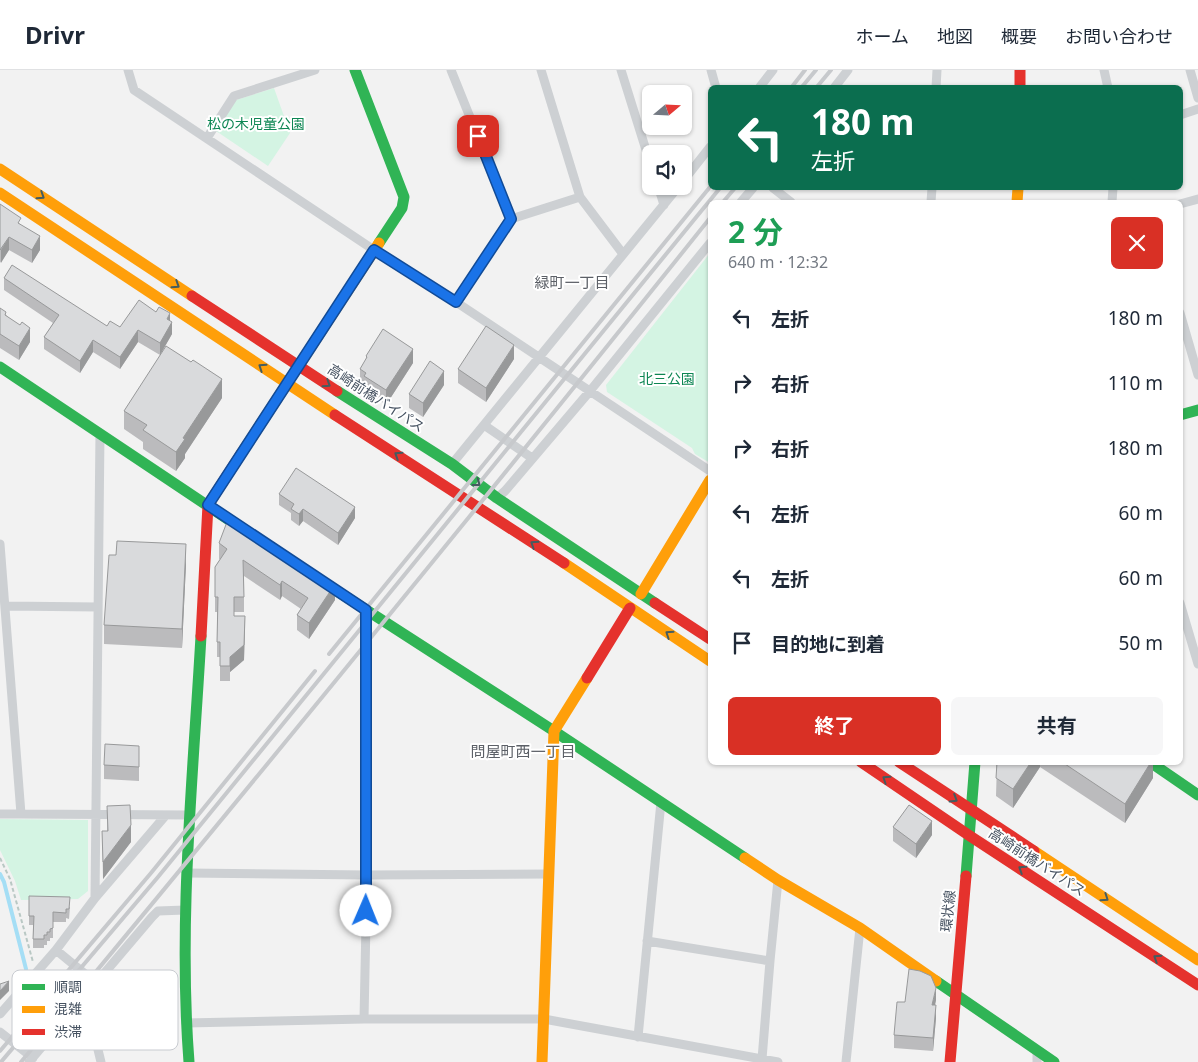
<!DOCTYPE html>
<html lang="ja">
<meta charset="utf-8">
<style>
:root{--surface:#fff;--page:#f6f6f7;--text:#1f2937;--muted:#747a83;--line:#e0e1e3;--accent:#d93025}
body{margin:0;font-family:"Noto Sans","Noto Sans JP",sans-serif;background:var(--page);color:var(--text);height:100vh;display:flex;flex-direction:column;font-size:19px;white-space:nowrap}
*{box-sizing:border-box;margin:0}
p{font-size:16px;color:var(--muted)}
.icon{flex:none;width:28px;height:28px;fill:none;stroke:currentColor;stroke-width:2;stroke-linecap:round;stroke-linejoin:round}
.map{position:relative;flex:1;overflow:hidden}
.panel{position:absolute;left:708px;top:130px;width:475px;height:565px;display:flex;flex-direction:column;background:var(--surface);border-radius:8px;box-shadow:0 1px 4px #0004}
.panel>*{flex:none}
.banner{position:absolute;left:708px;top:15px;width:475px;height:105px;border-radius:8px;box-shadow:0 1px 4px #0004;background:#0b6e4f;color:#fff;overflow:hidden}
.needle{width:32px;rotate:71deg}
.controls{position:absolute;left:642px;top:15px;display:grid;gap:10px}
.controls a{display:grid;place-items:center;width:50px;height:50px;border-radius:8px;background:var(--surface);box-shadow:0 1px 4px #0004;font-size:25px}
.pin{position:absolute;display:grid;place-items:center;width:42px;height:42px;color:#fff;margin:-21px;border-radius:10px;box-shadow:0 2px 8px #0006}
.me{position:absolute;width:55px;margin:-28px;rotate:1deg;stroke-linejoin:round;filter:drop-shadow(0 0 4px #0008)}
.turn{display:flex;align-items:center;gap:18px;height:105px;padding:0 20px;font-size:22px}
.turn .icon{width:65px;height:65px;stroke-width:2.5}
.turn b{display:block;font-size:35px;line-height:42px}
.round{display:grid;place-items:center;flex:none;width:52px;height:52px;border-radius:8px;background:var(--page)}
.headline{display:flex;align-items:center;justify-content:space-between;height:85px;padding:0 20px}
h1{font-size:30px;font-weight:700;line-height:38px;color:#1e9e55}
.cta{display:flex;gap:10px;margin-top:auto;padding:10px 20px}
.cta a{flex:1;height:58px;border-radius:8px;background:var(--accent);color:#fff;font-size:20px;font-weight:700;line-height:58px;text-align:center}
.cta a+a{background:var(--page);color:var(--text)}
ul{padding:0;list-style:none}
li{display:flex;align-items:center;gap:15px;height:65px;padding:0 20px}
li div{flex:1}
li b{display:block;font-size:19px}
li em{font-style:normal}
header{display:flex;align-items:center;gap:30px;box-sizing:border-box;height:70px;padding:0 25px;background:var(--surface);border-bottom:1px solid var(--line)}
header strong{font-size:24px}
nav{display:flex;gap:28px;margin-inline-start:auto;font-size:18px}
.map>svg:first-child{display:block}
</style>
<header>
<strong>Drivr</strong>
<nav><a>ホーム</a><a>地図</a><a>概要</a><a>お問い合わせ</a></nav>
</header>
<div class="map">
<svg width="1198" height="992" viewBox="0 0 1198 992">
<rect width="100%" height="100%" fill="#f2f2f2"/>
<!-- green -->
<path fill="#d4f4e3" d="M274 18 290 63 268 96 216 61 236 30Z
M710 183V393L695 384 692 378 607 322 606 315Z
M0 749 88 750V821L78 829 21 830 15 811 0 780Z"/>
<g fill="none" stroke-linecap="round" stroke-linejoin="round">
<!-- stream -->
<path stroke="#a5def5" stroke-width="4" d="M0 804 4 812 26 899"/>
<!-- path -->
<path stroke="#b9c8c4" stroke-width="2" stroke-dasharray="4 2.5" stroke-linecap="butt" d="M0 788 10 809 33 892"/>
<!-- street -->
<path stroke="#cdd0d3" stroke-width="9" d="M128 0 134 20 374 180 456 232 710 401
M451 0 511 149
M541 0 580 127 623 184
M621 0 651 96
M711 0 716 18
M1104 0 1108 18
M1190 0 1198 28
M759 18 773 0
M834 18 848 0
M936 18 937 0
M1180 45 1198 39
M207 68 234 26 315 0
M684 110 710 77
M658 116 664 135
M773 118 791 132
M741 132 753 118
M931 132 932 118
M1112 132 1113 118
M1180 134 1198 129
M456 232 511 149 580 127
M1180 243 1198 305
M484 355 532 388
M452 394 679 116
M497 428 505 421 590 321 710 173
M0 474 21 744 190 745
M1180 533 1198 594
M5 536 98 537
M0 744H21
M187 803 367 805 549 804
M95 828 100 363
M647 871 770 891
M56 880 96 913
M93 917 92 955 101 992
M0 944 56 880 95 828 166 745
M364 949 367 805 366 540
M186 953 364 949H544L778 992
M0 962 33 988
M638 967 661 732
M762 989 770 891 778 810
M29 992 152 847 158 841 185 840
M846 992 860 858
M1037 992V981"/>
<!-- fast -->
<path stroke="#30b455" stroke-width="11" d="M355 0 404 127 402 138 379 173
M0 297 241 458
M337 321 452 394 497 428 655 533
M1180 345 1198 340
M323 512 554 661 745 788
M1150 692 1198 725
M966 806 975 692
M936 911 1054 992
M189 992C178 850 193 708 201 566"/>
<!-- slow -->
<path stroke="#ff9f0a" stroke-width="11" d="M0 99 192 226
M0 123 335 345
M1017 132 1018 118
M241 384 379 173
M564 493 710 591
M641 524 710 410
M1034 781 1198 890
M745 788 778 810 860 858 936 911
M542 992 554 661 587 608"/>
<!-- jam -->
<path stroke="#e5322d" stroke-width="11" d="M1020 0V18
M192 226 337 321
M335 345 564 493
M655 533 710 569
M201 566 208 435 241 384
M587 608 630 538
M861 692 970 766 1198 915
M899 692 1034 781
M950 992 966 806"/>
<!-- rail -->
<path stroke="#c7c9cc" stroke-width="4" d="M791 18 805 0
M801 18 816 0
M816 18 831 0
M723 132 735 118
M329 584 710 117
M0 981 151 803 315 601
M1 992 158 807 720 118
M21 992C253 713 483 432 710 148"/>
</g>
<!-- wall -->
<path fill="#bbbbbd" d="M0 134 21 155 40 180 32 193 9 180 0 193Z
M4 208 107 256 120 257 156 242 170 251 172 264 160 285 138 272 120 299 93 282 80 303 44 279V267L53 253 4 220Z
M0 238 30 272 19 290 0 278Z
M366 286 413 293 386 335 364 320V315L360 313V299L366 290Z
M514 289 486 332 458 313V299Z
M444 315 423 347 409 338V324Z
M222 328 185 384V388L176 401 143 379V372L124 359V341Z
M279 424 355 448 338 475 303 451 299 456 291 450V443L279 435Z
M219 473 335 530 309 569 297 560V545L301 539 282 526 280 530 244 506V542H234V546L245 562 244 590 230 602V611H220V587H217V542H215V497L220 489H219Z
M116 485 186 494 182 578 104 574V555Z
M139 690V711L104 709V695Z
M997 692H1153V708L1125 753 1040 697 1013 738 996 726Z
M107 736 131 772 103 809 102 761H107Z
M893 757 932 765 916 788 893 771Z
M29 826 70 837 69 849 66 848V852H53V868H50V871H47V875H44V878H33V855H29Z
M936 930 935 935 936 948 933 981 894 978V965L905 932Z"/>
<!-- shaded-wall -->
<path fill="#98999a" d="M40 166V180L32 193V180Z
M9 167V180L1 193V180Z
M170 243V254L172 252V264L160 285V273L167 249Z
M30 258V272L19 290V276Z
M138 260V272L120 299V287Z
M93 270V282L80 303V291Z
M514 275V289L486 332V318Z
M413 279V293L386 335V320Z
M444 301V315L423 347V333Z
M222 309V328L185 384V388L176 401V382L183 368Z
M355 437V448L338 475V463Z
M303 439V451L299 456V444Z
M186 474V494L182 578V559Z
M282 511V526L280 530V515Z
M335 514V530L309 569V553Z
M245 546 244 590 230 602V611V587Z
M1031 692H1040V697L1013 738V719Z
M1151 692H1153V708L1125 753V734Z
M932 751V765L916 788V774Z
M131 755V772L103 809V792Z
M9 911V921L0 930V921Z
M936 918V930L932 948V935Z
M936 935V948L933 981V968Z"/>
<!-- building -->
<path fill="#d9dadc" stroke="#98999a" d="M0 134 21 148 18 153 40 166 32 180 9 167 0 180Z
M12 195 107 256 110 251 120 257 139 230 156 242 159 237 170 243 167 249 172 252 160 273 138 260 120 287 93 270 80 291 44 267 59 245 4 208Z
M0 238 6 242 5 245 20 255 22 252 30 258 19 276 0 264Z
M486 256 514 275 486 318 458 299Z
M383 259 413 279 386 320 364 306 366 303 360 299 367 287 366 286Z
M166 276 191 292 193 290 222 309 183 368 185 369 176 382 143 360 147 355 124 341Z
M430 291 444 301 423 333 409 324Z
M296 398 355 437 338 463 303 439 299 444 291 439 294 434 279 424Z
M230 444 335 514 309 553 297 545 308 528 282 511 280 515 243 490 244 527H234V546H245L244 575 230 587V596H220V572H217L218 527H215V497L227 479 219 473Z
M117 471 186 474 182 559 104 555 109 485H116Z
M105 674 139 676V697L104 695Z
M997 692H1031L1013 719 996 708Z
M1062 692H1151L1125 734Z
M130 735 131 755 103 792 102 761H108L107 736Z
M909 735 932 751 916 774 893 757Z
M29 826 70 827 69 839H66V843L53 842V858L50 859V862H47V865H44V869H33L34 846H29Z
M909 899 920 901 931 906 936 918 932 935H936L933 968 894 965 897 932H905Z
M9 911 0 921V914Z"/>
<!-- one-way arrows -->
<defs><path id="oneway-chevron" d="M-2-3.5L2.5 0L-2 3.5" fill="none" stroke-width="1.6" stroke-linecap="round" stroke-linejoin="round" transform="scale(1.25)"/></defs>
<g stroke="#445c60">
<use href="#oneway-chevron" transform="translate(41 126) rotate(33)"/>
<use href="#oneway-chevron" transform="translate(176 215) rotate(33)"/>
<use href="#oneway-chevron" transform="translate(262 297) rotate(-146)"/>
<use href="#oneway-chevron" transform="translate(327 314) rotate(33)"/>
<use href="#oneway-chevron" transform="translate(398 385) rotate(-147)"/>
<use href="#oneway-chevron" transform="translate(477 413) rotate(37)"/>
<use href="#oneway-chevron" transform="translate(534 474) rotate(-146)"/>
<use href="#oneway-chevron" transform="translate(669 564) rotate(-146)"/>
<use href="#oneway-chevron" transform="translate(886 709) rotate(-146)"/>
<use href="#oneway-chevron" transform="translate(954 729) rotate(32)"/>
<use href="#oneway-chevron" transform="translate(1022 799) rotate(-147)"/>
<use href="#oneway-chevron" transform="translate(1105 828) rotate(34)"/>
<use href="#oneway-chevron" transform="translate(1157 888) rotate(-147)"/>
</g>
<g fill="none" stroke-linecap="round" stroke-linejoin="round">
<!-- route casing -->
<g stroke="#114b97" stroke-width="12">
<path id="route" d="M366 841V540L208 435 374 180 456 232 511 149 478 66"/>
</g>
<!-- route -->
<use href="#route" stroke="#1a73e8" stroke-width="9"/>
</g>
<g text-anchor="middle" stroke-width="4" stroke-linejoin="round" paint-order="stroke">
<!-- park labels -->
<g font-size="14" fill="#0d8653" stroke="#fff">
<text x="256" y="59">松の木児童公園</text>
<text x="667" y="314">北三公園</text>
</g>
<!-- street labels -->
<g font-size="14" fill="#465261" stroke="#fff">
<text transform="translate(376 328) rotate(33)" y="5">高崎前橋バイパス</text>
<text transform="translate(1037 792) rotate(33)" y="5">高崎前橋バイパス</text>
<text transform="translate(948 841) rotate(-84)" y="5">環状線</text>
</g>
<!-- neighbourhood labels -->
<g font-size="15" fill="#5c6067" stroke="#fff">
<text x="572" y="218">緑町一丁目</text>
<text x="523" y="687">問屋町西一丁目</text>
</g>
</g>
<!-- legend -->
<rect x="12" y="900" width="166" height="80" rx="8" fill="#fff" stroke="#c8cbd0" stroke-width="1"/>
<rect x="22" y="914" width="23" height="6" fill="#30b455"/>
<rect x="22" y="936" width="23" height="7" fill="#ff9f0a"/>
<rect x="22" y="959" width="23" height="6" fill="#e5322d"/>
<g font-size="14" fill="#465261">
<text x="54" y="922">順調</text>
<text x="54" y="944">混雑</text>
<text x="54" y="967">渋滞</text>
</g>
</svg>
<div class="controls">
<a><svg class="needle" viewBox="-14 -14 28 28"><path d="M0-13l5 13h-10z" fill="#e53935"/><path d="M0 13l5-13h-10z" fill="#747a83"/></svg></a>
<a><svg class="icon" aria-label="sound" viewBox="0 0 24 24"><path d="M4 9h4l5-4v14l-5-4H4zM17 9q2 3 0 6"/></svg></a>
</div>
<div class="pin" style="left:478px;top:66px;background:#d93025"><svg class="icon" aria-label="arrive" viewBox="0 0 24 24"><path d="M6 21V4h12l-3 4 3 4H6"/></svg></div>
<svg class="me" style="left:366px;top:841px" viewBox="-20 -20 40 40"><circle r="19" fill="#fff"/><path d="M0-13L10 11 0 6-10 11z" fill="#1a73e8"/></svg>
<div class="banner">
<div class="turn"><svg class="icon" aria-label="left" viewBox="0 0 24 24"><path d="M17 20v-9H6M10 6l-5 5 5 5"/></svg><div><b>180 m</b>左折</div></div>
</div>
<section class="panel">
<div class="headline"><div><h1>2 分</h1><p>640 m · 12:32</p></div><a class="round" style="background:#d93025;color:#fff"><svg class="icon" aria-label="close" viewBox="0 0 24 24"><path d="M6 6l12 12M18 6L6 18"/></svg></a></div>
<ul>
<li><svg class="icon" aria-label="left" viewBox="0 0 24 24"><path d="M17 20v-9H6M10 6l-5 5 5 5"/></svg><div><b>左折</b></div><em>180 m</em></li>
<li><svg class="icon" aria-label="right" viewBox="0 0 24 24"><path d="M7 20v-9h11M14 6l5 5-5 5"/></svg><div><b>右折</b></div><em>110 m</em></li>
<li><svg class="icon" aria-label="right" viewBox="0 0 24 24"><path d="M7 20v-9h11M14 6l5 5-5 5"/></svg><div><b>右折</b></div><em>180 m</em></li>
<li><svg class="icon" aria-label="left" viewBox="0 0 24 24"><path d="M17 20v-9H6M10 6l-5 5 5 5"/></svg><div><b>左折</b></div><em>60 m</em></li>
<li><svg class="icon" aria-label="left" viewBox="0 0 24 24"><path d="M17 20v-9H6M10 6l-5 5 5 5"/></svg><div><b>左折</b></div><em>60 m</em></li>
<li><svg class="icon" aria-label="arrive" viewBox="0 0 24 24"><path d="M6 21V4h12l-3 4 3 4H6"/></svg><div><b>目的地に到着</b></div><em>50 m</em></li>
</ul>
<div class="cta"><a>終了</a><a>共有</a></div>
</section>
</div>
